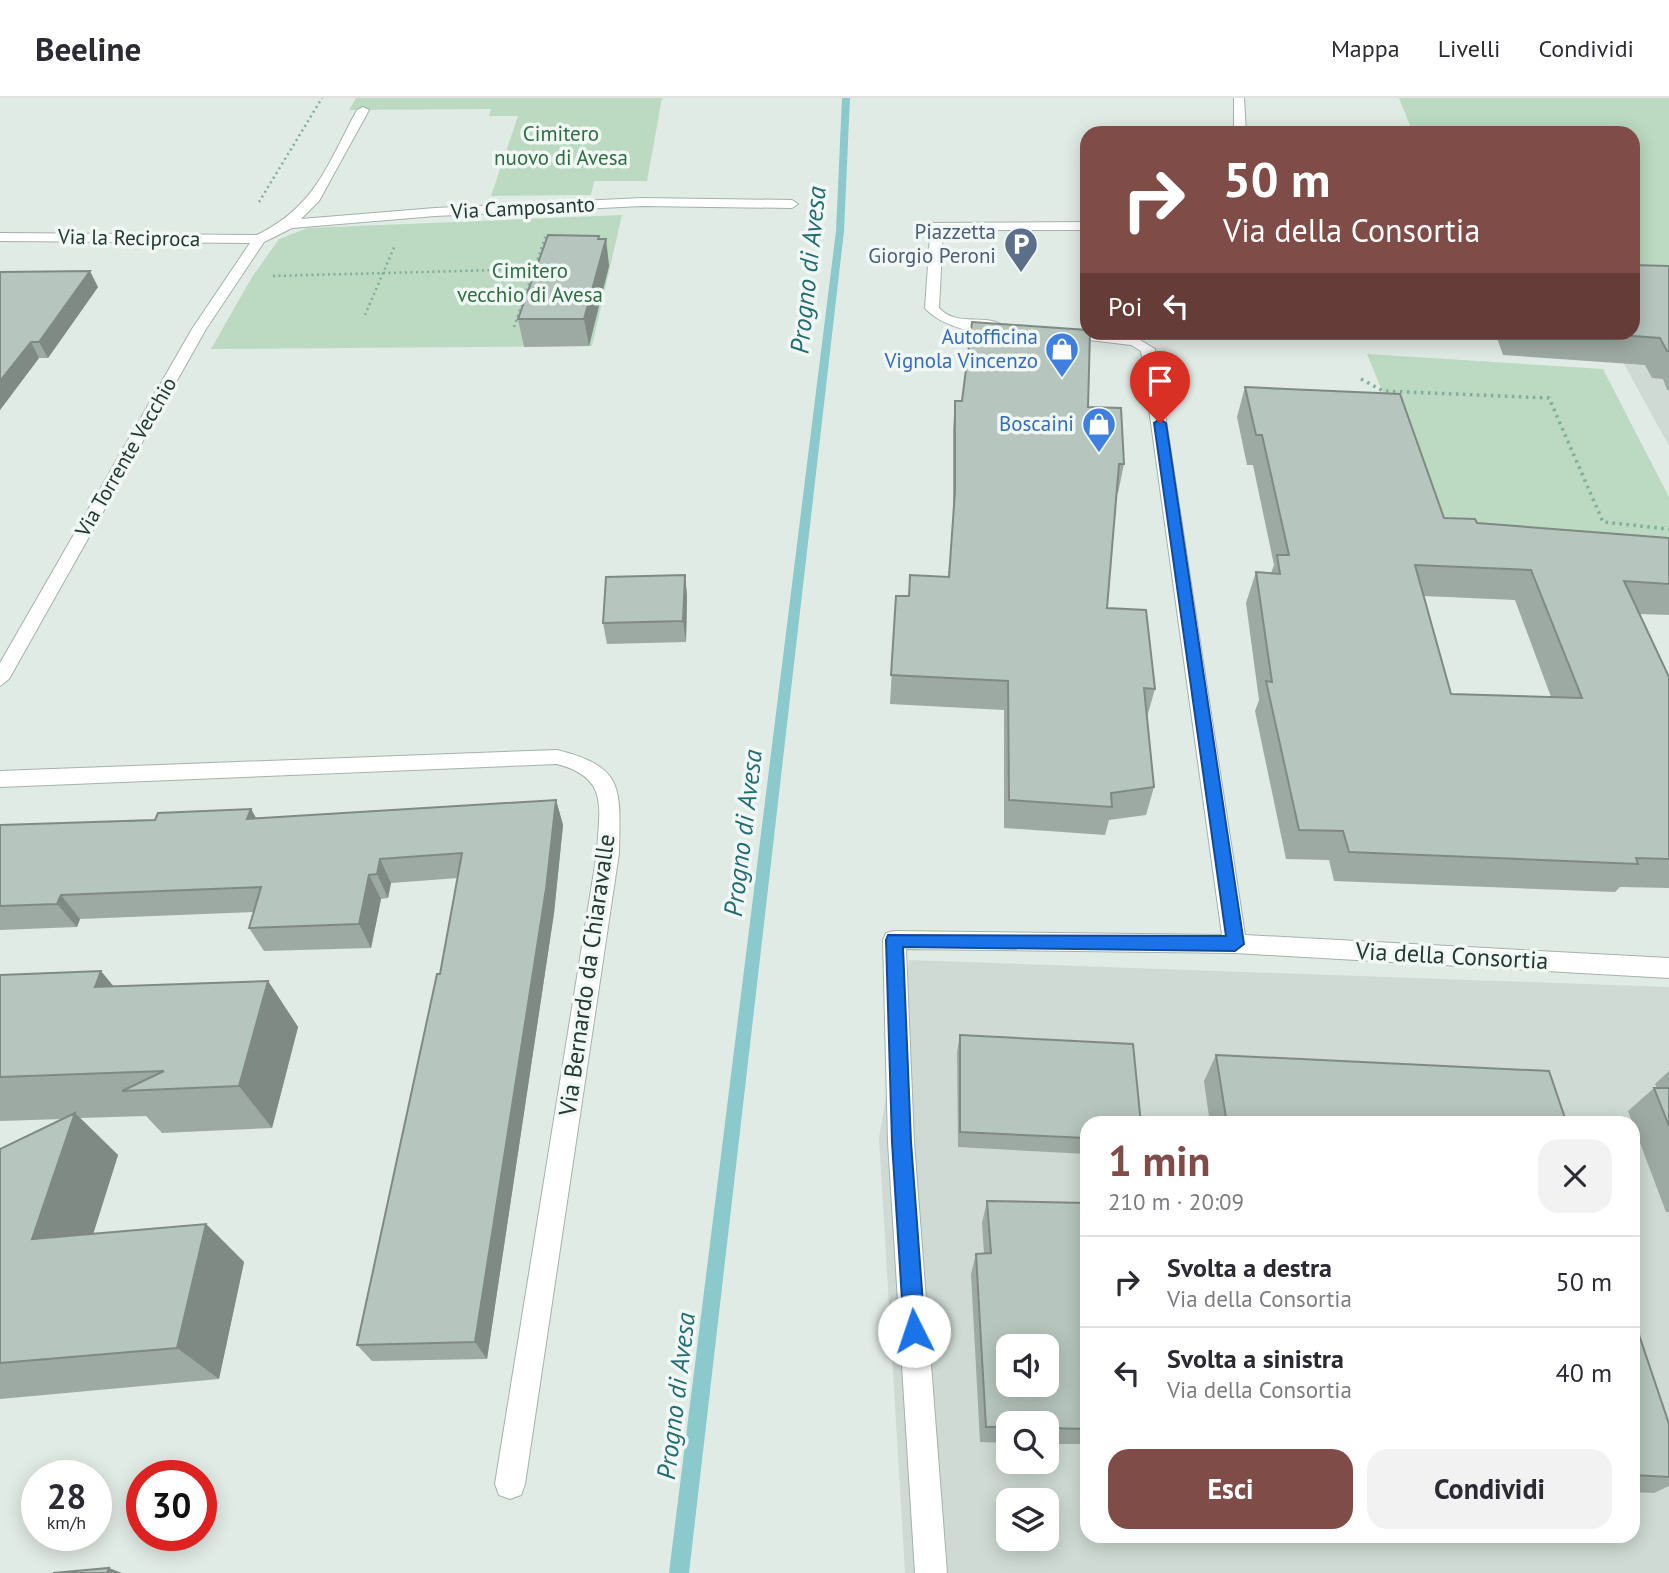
<!DOCTYPE html>
<html lang="it">
<meta charset="utf-8">
<style>
:root{--surface:#fff;--page:#f2f2f3;--text:#2b2b33;--muted:#7c7c81;--line:#e1e1e2;--accent:#804c48}
body{margin:0;font-family:"PT Sans",sans-serif;background:var(--page);color:var(--text);height:100vh;display:flex;flex-direction:column;font-size:26px;white-space:nowrap}
*{box-sizing:border-box;margin:0}
p{font-size:23px;color:var(--muted)}
.icon{flex:none;width:38px;height:38px;fill:none;stroke:currentColor;stroke-width:2;stroke-linecap:round;stroke-linejoin:round}
.map{position:relative;flex:1;overflow:hidden}
.details{position:absolute;left:1080px;top:1018px;width:560px;height:427px;display:flex;flex-direction:column;background:var(--surface);border-radius:21px;box-shadow:0 4px 18px #0003}
.details>*{flex:none}
.hud{position:absolute;left:1080px;top:28px;width:560px;height:214px;border-radius:21px;box-shadow:0 4px 18px #0003;background:#804c48;color:#fff;overflow:hidden}
.buttons{position:absolute;left:996px;top:1236px;display:grid;gap:14px}
.buttons a{display:grid;place-items:center;width:63px;height:63px;border-radius:14px;background:var(--surface);box-shadow:0 4px 18px #0003;font-size:35px}
.speed{position:absolute;left:21px;top:1362px;display:flex;gap:14px;font-size:35px;font-weight:700;text-align:center}
.speed>*{display:grid;place-content:center;width:91px;height:91px;border-radius:50%;background:var(--surface);box-shadow:0 4px 18px #0003;line-height:1}
.speed small{font-size:18px;font-weight:400}
.speed .limit{border:10px solid #d22;background:#fff;color:#111}
.pin{position:absolute;display:grid;place-items:center;width:60px;height:60px;color:#fff;margin:-72px -30px;border-radius:50% 50% 50% 0;rotate:-45deg;box-shadow:0 0 7px #0007}
.pin .icon{rotate:45deg}
.me{position:absolute;width:77px;margin:-38px;rotate:356deg;stroke-linejoin:round;filter:drop-shadow(0 0 5px #0008)}
.turn{display:flex;align-items:center;gap:24px;height:147px;padding:0 28px;font-size:32px}
.turn .icon{width:91px;height:91px;stroke-width:2.5}
.turn b{display:block;font-size:49px;line-height:60px}
.then{display:flex;align-items:center;height:66px;padding:0 28px;background:#0003;gap:14px;font-size:26px}
.round{display:grid;place-items:center;flex:none;width:74px;height:74px;border-radius:21px;background:var(--page)}
.head{display:flex;align-items:center;justify-content:space-between;height:119px;padding:0 28px}
h1{font-size:42px;font-weight:800;line-height:52px;color:var(--accent)}
.cta{display:flex;gap:14px;margin-top:auto;padding:14px 28px}
.cta a{flex:1;height:80px;border-radius:21px;background:var(--accent);color:#fff;font-size:28px;font-weight:800;line-height:80px;text-align:center}
.cta a+a{background:var(--page);color:var(--text)}
ul{padding:0;list-style:none}
li{display:flex;align-items:center;gap:21px;height:91px;padding:0 28px;border-top:2px solid var(--line)}
li div{flex:1}
li b{display:block;font-size:26px}
li em{font-style:normal}
header{display:flex;align-items:center;gap:42px;box-sizing:border-box;height:98px;padding:0 35px;background:var(--surface);border-bottom:2px solid var(--line)}
header strong{font-size:33px}
nav{display:flex;gap:38px;margin-inline-start:auto;font-size:24px}
.map>svg:first-child{display:block}
</style>
<header>
<strong>Beeline</strong>
<nav><a>Mappa</a><a>Livelli</a><a>Condividi</a></nav>
</header>
<div class="map">
<svg width="1669" height="1475" viewBox="0 0 1669 1475">
<rect width="100%" height="100%" fill="#e1ebe5"/>
<!-- built -->
<path fill="#cfdad4" fill-rule="evenodd" d="M1669 189V348L1607 235 1633 234Z
M909 862 1669 889V1475H905L879 1040ZM1087 1026H1633V1438H1087ZM1008 1248H1046V1286H1008ZM1008 1325H1046V1363H1008ZM1008 1402H1046V1440H1008Z"/>
<!-- green -->
<path fill="#bbdac1" d="M356 0H662L647 83H594L591 97 491 98 518 18H489L491 11 349 12Z
M1399 0H1669V172L1633 168V35H1413Z
M622 117 592 248 211 251 252 179 279 141 308 130Z
M1367 256 1603 271 1669 399V469L1437 426Z"/>
<g fill="none" stroke-linecap="round" stroke-linejoin="round">
<!-- stream -->
<path fill="#8cc9cc" fill-rule="evenodd" d="M842 0H850L844 133 689 1475H669L836 133Z"/>
<!-- minor casing -->
<g stroke="#a4b2ab" stroke-width="2">
<path id="minor" d="M1234 0H1244L1246 35H1234Z
M363 9 369 12 319 103 301 121 435 110 642 100 792 102 798 106 792 110 642 108 435 118 292 130 264 144 206 231 9 581 0 588V565L192 231 250 145 0 143V135L257 137C316 108 327 67 357 12Z
M1087 124V132H943L939 210C957 230 987 214 1005 229 988 243 938 227 925 210L931 125Z
M1061 231 1135 239 1155 251 1245 837 1669 860V880L1235 855 906 851 914 1044 947 1475H915L888 1044 883 842 886 835 894 833 1222 837 1141 253 1131 247 1056 238 1054 235Z
M557 652C626 669 620 691 619 755L525 1386 521 1397 510 1401 499 1397 495 1386 597 755C599 710 610 680 557 666L0 689V673Z"/>
</g>
<!-- path-far1 -->
<path stroke="#83ac9b" stroke-width="2.5" stroke-dasharray="2 3.5" stroke-linecap="butt" d="M259 104 322 0
M273 178 535 171
M365 217 395 147
M514 229 546 137"/>
<!-- path -->
<path stroke="#83ac9b" stroke-width="3.5" stroke-dasharray="2.5 4.5" stroke-linecap="butt" d="M1361 281 1383 293 1549 300 1603 424 1669 431"/>
<!-- minor -->
<use href="#minor" fill="#fff" fill-rule="evenodd"/>
</g>
<!-- wall -->
<path fill="#9da9a3" fill-rule="evenodd" d="M600 141H606L609 168 589 248 524 249 518 221Z
M1669 168V292H1667L1663 281 1652 280 1645 267 1503 257 1495 234H1633Z
M0 174 98 189 48 260H39L0 312Z
M1245 289 1444 420 1477 425 1669 440V517L1639 516 1669 579V790L1620 789 1615 794 1334 783 1329 762 1286 761 1255 613 1259 602 1246 505 1256 474 1271 475 1274 467 1253 367H1247L1237 319ZM1424 498 1515 502 1551 599 1451 596Z
M955 303 1088 309 1124 366 1118 395H1117L1107 510 1155 591 1147 619 1154 689 1146 717 1109 722 1105 737 1004 730V612L890 606 896 498H909L948 479 953 422V331Z
M685 477 687 498 686 544 607 546 603 525Z
M556 702 563 727 554 815 487 1261 372 1263 357 1247 440 876 458 780 391 785 388 800 381 801 371 850 264 853 249 830 254 814 80 821 77 829 0 832V727L155 722 251 711 256 720Z
M0 877 114 889 268 883 298 929 272 1030 162 1035 146 1018 80 1020 118 1057 93 1136 206 1126 244 1164 219 1281 0 1301V1051L63 1021 0 1023Z
M960 937 1087 1026V1056L958 1049 957 954Z
M1216 957 1567 1026H1210L1204 983Z
M1669 973V1114H1666L1628 1013 1654 990H1657L1655 986Z
M987 1103 1087 1105V1346H1046V1325H1008V1345L980 1344 971 1176 976 1156H984L982 1125Z
M1633 1219 1669 1326V1388L1654 1395 1633 1394Z"/>
<!-- shaded-wall -->
<path fill="#7f8a85" d="M599 138 602 155 606 141 609 168 589 248 584 221Z
M90 173 98 189 48 260 39 244Z
M31 244 39 260 0 312V283Z
M685 477 687 498 686 544 683 523Z
M556 702 563 727 554 815 487 1261 475 1244Z
M251 711 264 735 247 721Z
M380 761 391 785 388 800 377 776Z
M369 777 381 801 371 850 359 826Z
M61 797 80 821 77 829 57 806Z
M101 873 139 919 95 889Z
M268 883 298 929 272 1030 239 988Z
M75 1015 118 1057 80 1178 32 1141Z
M206 1126 244 1164 219 1281 177 1250Z
M109 1470 122 1475H107Z"/>
<!-- building -->
<path fill="#b6c5be" stroke="#7f8a85" stroke-width="2" fill-rule="evenodd" d="M548 137 599 138 598 141H606L584 221H518Z
M1633 167 1669 168V253H1667L1660 240 1579 234H1633Z
M90 173 39 244H31L0 283V174Z
M972 224 1087 232V234H1090L1088 309 1121 310 1124 366H1119L1107 510 1146 512 1155 591 1144 590 1154 689 1111 695 1112 709 1009 702 1008 583 891 577 896 498H909L910 477 949 479 955 393V303H962Z
M1245 289 1400 296 1444 420 1475 421 1477 425 1669 440V486L1624 483 1669 579V761L1636 760 1638 766 1349 754 1343 733 1299 732 1266 583 1272 584 1256 474 1280 476 1277 457H1289L1262 337H1256ZM1415 467 1531 472 1582 600 1451 596Z
M685 477 683 523 603 525 606 479Z
M556 702 546 791 475 1244 357 1247 437 876H440L462 755 380 761 377 776 369 777 359 826 249 830 261 789 61 797 57 806 0 808V727L155 722 158 715 251 711 247 721Z
M101 873 95 889 268 883 239 988 122 993 164 973 0 979V877Z
M960 937 1133 946 1141 1026H1087V1040L960 1034Z
M1216 957 1549 973 1567 1026H1227Z
M1654 990H1669V1028Z
M75 1015 32 1141 206 1126 177 1250 0 1265V1051Z
M987 1103 1087 1105V1331L1046 1330V1325H1008V1329H986L976 1156 991 1155ZM1008 1248H1046V1286H1008Z
M1633 1219 1669 1326V1379L1633 1377Z
M109 1470 107 1475H53Z"/>
<!-- route -->
<path fill="#1a73e8" stroke="#114b97" stroke-width="2" d="M1160 321 1166 325 1244 846 1235 853 903 849 911 1044 925 1233 922 1240 914 1243 907 1240 904 1233 892 1044 886 842 888 837 1226 838 1154 325Z"/>
<!-- icons -->
<defs>
<g id="parking-pin" transform="scale(1.75)"><path d="M0 17L-7.5 6A9.5 9.5 0 1 1 7.5 6Z" fill="#5c6f8a" stroke="#f1f7f4"/><path d="M-3.5-5.5H1a3.5 3.5 0 0 1 0 7H-1V5.5H-3.5ZM-1-3.4V-.6H.8a1.4 1.4 0 0 0 0-2.8Z" fill="#fff"/></g>
<g id="shop-pin" transform="scale(1.75)"><path d="M0 17L-7.5 6A9.5 9.5 0 1 1 7.5 6Z" fill="#3f7fe0" stroke="#f1f7f4"/><path d="M-5-2.5h2.3a2.7 3.5 0 0 1 5.4 0H5L5.5 6h-11ZM-1.5-2.5h3a1.5 2.3 0 0 0-3 0Z" fill="#fff"/></g>
</defs>
<g fill-rule="evenodd">
<use href="#parking-pin" x="1021" y="146"/>
<use href="#shop-pin" x="1062" y="251"/>
<use href="#shop-pin" x="1099" y="326"/>
</g>
<g text-anchor="middle" stroke-width="7" stroke-linejoin="round" paint-order="stroke">
<!-- far-park labels -->
<g font-size="21" fill="#2f6e42" stroke="#f1f7f4">
<text x="561" y="43">Cimitero<tspan x="561" dy="24">nuovo di Avesa</tspan></text>
<text x="530" y="180">Cimitero<tspan x="530" dy="24">vecchio di Avesa</tspan></text>
</g>
<!-- far-street labels -->
<g font-size="21" fill="#223a31" stroke="#f1f7f4">
<text transform="translate(523 110) rotate(-3)" y="7">Via Camposanto</text>
<text transform="translate(129 140) rotate(1)" y="7">Via la Reciproca</text>
<text transform="translate(126 359) rotate(-60)" y="7">Via Torrente Vecchio</text>
</g>
<!-- far-service labels -->
<g font-size="21" fill="#4e5e75" stroke="#f1f7f4" text-anchor="end">
<text x="996" y="141">Piazzetta<tspan x="996" dy="24">Giorgio Peroni</tspan></text>
</g>
<!-- far-shop labels -->
<g font-size="21" fill="#366cbe" stroke="#f1f7f4" text-anchor="end">
<text x="1038" y="246">Autofficina<tspan x="1038" dy="24">Vignola Vincenzo</tspan></text>
<text x="1074" y="333">Boscaini</text>
</g>
<!-- street labels -->
<g font-size="24" fill="#223a31" stroke="#f1f7f4">
<text transform="translate(1452 858) rotate(3)" y="8">Via della Consortia</text>
<text transform="translate(587 877) rotate(-82)" y="8">Via Bernardo da Chiaravalle</text>
</g>
<!-- water labels -->
<g font-size="26" font-style="italic" fill="#216c72" stroke="#f1f7f4">
<text transform="translate(808 172) rotate(-84)" y="9">Progno di Avesa</text>
<text transform="translate(743 735) rotate(-83)" y="9">Progno di Avesa</text>
<text transform="translate(676 1298) rotate(-83)" y="9">Progno di Avesa</text>
</g>
</g>
</svg>
<div class="buttons">
<a><svg class="icon" aria-label="sound" viewBox="0 0 24 24"><path d="M4 9h4l5-4v14l-5-4H4zM17 9q2 3 0 6"/></svg></a>
<a><svg class="icon" aria-label="search" viewBox="0 0 24 24"><circle cx="10" cy="10" r="6"/><path d="M15 15l6 6"/></svg></a>
<a><svg class="icon" aria-label="layers" viewBox="0 0 24 24"><path d="M12 4l9 5-9 5-9-5zM3 14l9 5 9-5"/></svg></a>
</div>
<div class="speed"><div>28<small>km/h</small></div><div class="limit">30</div></div>
<div class="pin" style="left:1160px;top:325px;background:#d93025"><svg class="icon" aria-label="arrive" viewBox="0 0 24 24"><path d="M6 21V4h12l-3 4 3 4H6"/></svg></div>
<svg class="me" style="left:914px;top:1233px" viewBox="-20 -20 40 40"><circle r="19" fill="#fff"/><path d="M0-13L10 11 0 6-10 11z" fill="#1a73e8"/></svg>
<div class="hud">
<div class="turn"><svg class="icon" aria-label="right" viewBox="0 0 24 24"><path d="M7 20v-9h11M14 6l5 5-5 5"/></svg><div><b>50 m</b>Via della Consortia</div></div>
<div class="then">Poi<svg class="icon" aria-label="left" viewBox="0 0 24 24"><path d="M17 20v-9H6M10 6l-5 5 5 5"/></svg></div>
</div>
<section class="details">
<div class="head"><div><h1>1 min</h1><p>210 m · 20:09</p></div><a class="round"><svg class="icon" aria-label="close" viewBox="0 0 24 24"><path d="M6 6l12 12M18 6L6 18"/></svg></a></div>
<ul>
<li><svg class="icon" aria-label="right" viewBox="0 0 24 24"><path d="M7 20v-9h11M14 6l5 5-5 5"/></svg><div><b>Svolta a destra</b><p>Via della Consortia</p></div><em>50 m</em></li>
<li><svg class="icon" aria-label="left" viewBox="0 0 24 24"><path d="M17 20v-9H6M10 6l-5 5 5 5"/></svg><div><b>Svolta a sinistra</b><p>Via della Consortia</p></div><em>40 m</em></li>
</ul>
<div class="cta"><a>Esci</a><a>Condividi</a></div>
</section>
</div>
